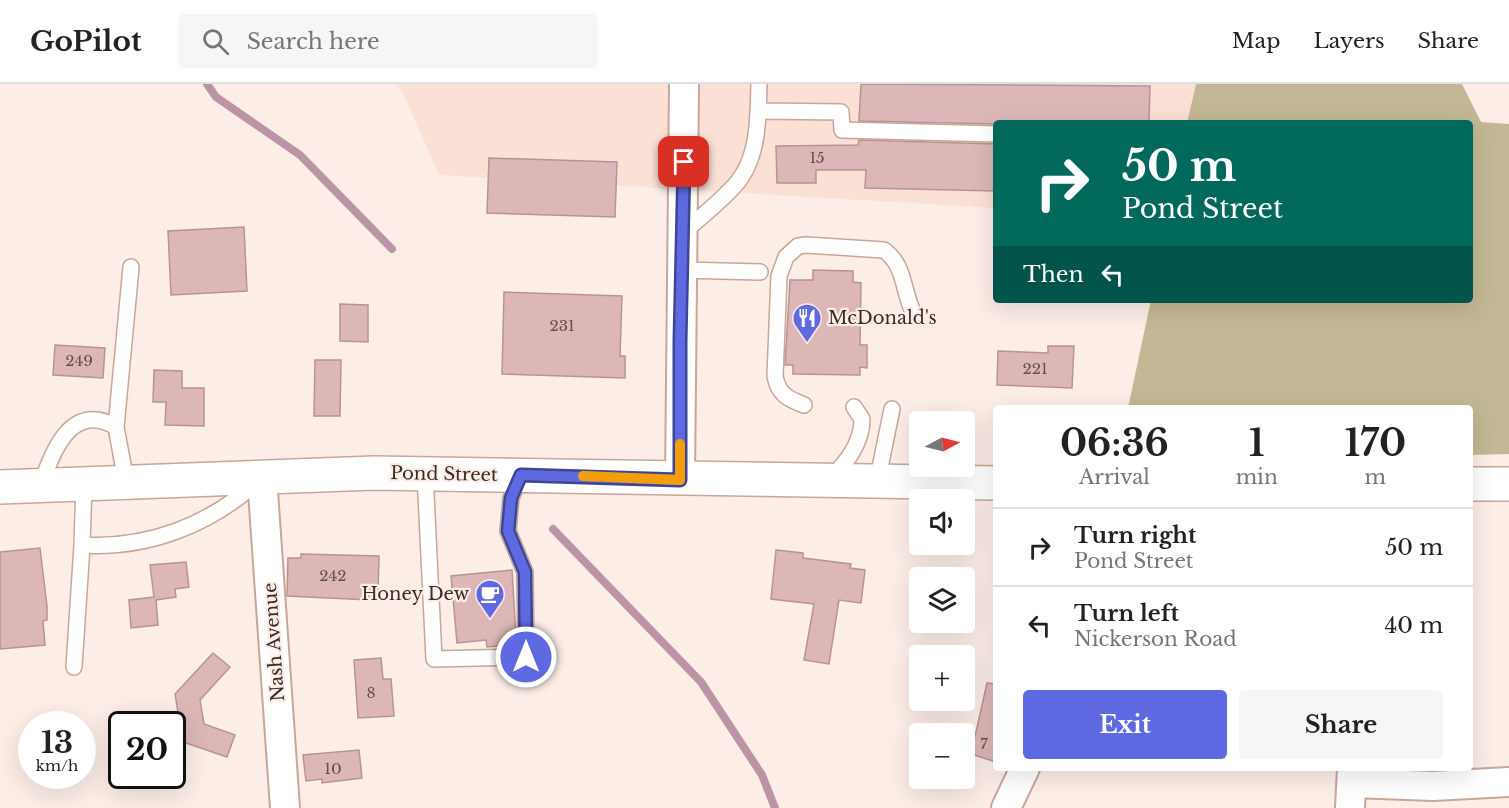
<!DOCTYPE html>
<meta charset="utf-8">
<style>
:root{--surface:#fff;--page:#f6f6f6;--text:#222;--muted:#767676;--line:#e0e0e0;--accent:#5f6ae2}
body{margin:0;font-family:"Libre Baskerville",serif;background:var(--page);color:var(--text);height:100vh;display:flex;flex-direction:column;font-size:22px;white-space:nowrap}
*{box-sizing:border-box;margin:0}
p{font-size:20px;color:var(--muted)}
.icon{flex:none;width:33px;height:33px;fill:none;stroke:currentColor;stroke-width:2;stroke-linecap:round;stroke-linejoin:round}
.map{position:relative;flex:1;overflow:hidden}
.side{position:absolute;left:993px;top:321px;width:480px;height:366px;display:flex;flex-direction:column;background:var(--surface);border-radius:6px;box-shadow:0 6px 24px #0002}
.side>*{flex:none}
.hud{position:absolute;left:993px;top:36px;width:480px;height:183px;border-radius:6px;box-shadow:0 6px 24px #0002;background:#00695c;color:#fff;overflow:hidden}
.needle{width:39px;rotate:83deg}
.controls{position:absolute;left:909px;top:327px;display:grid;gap:12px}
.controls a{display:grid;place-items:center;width:66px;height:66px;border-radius:6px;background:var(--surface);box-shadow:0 6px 24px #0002;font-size:30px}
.speed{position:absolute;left:18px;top:627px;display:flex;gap:12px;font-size:30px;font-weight:700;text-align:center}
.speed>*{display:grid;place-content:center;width:78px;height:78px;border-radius:50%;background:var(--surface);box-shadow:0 6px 24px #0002;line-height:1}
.speed small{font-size:15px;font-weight:400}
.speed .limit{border:3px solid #111;border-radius:9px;background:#fff;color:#111}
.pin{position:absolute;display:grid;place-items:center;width:51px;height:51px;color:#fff;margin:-26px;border-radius:12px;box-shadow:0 3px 9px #0006}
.me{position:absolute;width:66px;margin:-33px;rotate:0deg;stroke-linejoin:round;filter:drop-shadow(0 0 4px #0008)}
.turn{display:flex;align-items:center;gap:21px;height:126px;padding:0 30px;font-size:27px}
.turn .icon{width:78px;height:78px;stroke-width:2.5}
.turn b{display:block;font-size:42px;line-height:51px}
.then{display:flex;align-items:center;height:57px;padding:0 30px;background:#0003;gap:12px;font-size:22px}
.eta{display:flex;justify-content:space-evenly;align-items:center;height:102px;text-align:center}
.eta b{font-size:36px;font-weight:800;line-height:42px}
.primary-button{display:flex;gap:12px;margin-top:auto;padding:12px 30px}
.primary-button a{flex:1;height:69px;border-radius:6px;background:var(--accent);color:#fff;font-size:24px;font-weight:800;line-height:69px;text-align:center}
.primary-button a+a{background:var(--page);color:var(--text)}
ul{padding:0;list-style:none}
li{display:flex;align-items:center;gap:18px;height:78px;padding:0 30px;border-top:2px solid var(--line)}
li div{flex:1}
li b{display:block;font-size:22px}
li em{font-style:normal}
header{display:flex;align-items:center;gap:36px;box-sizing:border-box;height:84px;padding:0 30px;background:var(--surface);border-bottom:2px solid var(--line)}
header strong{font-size:28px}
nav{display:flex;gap:33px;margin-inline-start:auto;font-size:21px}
.search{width:420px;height:54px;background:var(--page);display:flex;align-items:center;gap:15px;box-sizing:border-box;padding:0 21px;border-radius:6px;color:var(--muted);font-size:22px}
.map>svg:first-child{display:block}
</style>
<header>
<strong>GoPilot</strong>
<div class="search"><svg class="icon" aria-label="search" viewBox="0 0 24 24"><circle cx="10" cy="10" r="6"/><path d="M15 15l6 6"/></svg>Search here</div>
<nav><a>Map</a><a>Layers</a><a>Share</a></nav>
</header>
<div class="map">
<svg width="1509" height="724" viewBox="0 0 1509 724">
<rect width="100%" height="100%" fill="#fcede7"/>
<!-- built -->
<path fill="#fbe0d6" d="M394 0H1196L1187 39H996V124L439 91 402 7Z"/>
<!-- forest -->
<path fill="#c3b895" d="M1196 0H1462L1481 38 1509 40V370L1470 371V324H1128L1151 216H1470V39H1187Z"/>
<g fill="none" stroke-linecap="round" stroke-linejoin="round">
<!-- stream -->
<path stroke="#bb95a5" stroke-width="8" d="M207 0 216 13 300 71 392 165
M553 445 701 598 762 691 775 724"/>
</g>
<!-- building -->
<path fill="#ddb7b7" stroke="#b89394" stroke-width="1.5" d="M861 0 1150 2 1149 39 1000 37 996 40 859 37Z
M859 56 996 60V107L865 104 866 86H816V99H777L776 62 858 61Z
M489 74 617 78 615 133 487 129Z
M244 143 247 207 171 211 168 147Z
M813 186 853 187V198L861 199 860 261H867V284L860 283V291L793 290V281H785L790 196H813Z
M504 208 622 212 620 272H625V294L502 290Z
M340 220 368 221V258L340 257Z
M55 261 105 264 103 294 53 291Z
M1048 262H1074L1072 304 997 301 998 267 1048 269Z
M315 276H341L340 332H314Z
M154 286 182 287V304H204V342L165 341 166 318H153Z
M40 464 47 522V536L43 537 45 561 0 565V468Z
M776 466 803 469V474L851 480 850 484 865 486 861 519 839 516 829 580 804 576 814 520 771 515Z
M301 470 379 472 378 510H369V516L287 512 288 474H301Z
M186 478 189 503 175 505 176 513 156 516 158 541 131 544 129 516 154 513 150 481Z
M512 486 516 553 509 554 510 561 487 563 486 556 457 559 451 492Z
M213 569 230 583 200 616 204 640 235 651 227 673 183 658 175 610Z
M381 574 383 595H391L394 632 358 634 354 576Z
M987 599 996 600V678L971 670Z
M359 666 362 694 322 699V695L306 697 303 671Z"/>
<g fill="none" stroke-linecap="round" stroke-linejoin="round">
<!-- service casing -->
<g stroke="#c8a699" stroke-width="18">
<path id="service" d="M758 27 841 28 842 46 996 50
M683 149C700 133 727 113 740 95 759 69 758 31 759 0
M682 186 760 188
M804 321C788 315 778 310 775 292L779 192 786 173 798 162 806 161 884 166C906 182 902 207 914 230
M116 343 131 183
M425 390 434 575 526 573 525 488 508 447 511 414 521 391
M830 395C847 378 862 359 862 335L854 323
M877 398 892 325
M84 399 82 461C148 465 210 441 258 397
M41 401C52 368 71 317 116 343L126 397
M74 583 82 461"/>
</g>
<!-- minor casing -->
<g stroke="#c8a699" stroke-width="32">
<path id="minor" d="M262 393 285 724
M680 396 684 0
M1352 699 1433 702 1509 698
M1006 724 1025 684
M1350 724 1352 684"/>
</g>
<!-- primary casing -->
<g stroke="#c8a699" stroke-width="36">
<path id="primary" d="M1470 400H1509
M0 403 374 389 996 399"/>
</g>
<!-- service -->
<use href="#service" stroke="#fff" stroke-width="15"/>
<!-- minor -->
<use href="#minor" stroke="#fff" stroke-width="28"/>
<!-- primary -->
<use href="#primary" stroke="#fff" stroke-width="33"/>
</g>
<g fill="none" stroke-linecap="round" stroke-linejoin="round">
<!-- route casing -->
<g stroke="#3e4593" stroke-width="15">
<path id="route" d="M526 573 525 488 508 447 511 414 521 391 680 396V257L684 78"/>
</g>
<!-- route -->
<use href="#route" stroke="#5f6ae2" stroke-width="10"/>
<!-- slow -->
<path stroke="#f59e0b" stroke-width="10" d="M583 392 680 396V360"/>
</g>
<!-- icons -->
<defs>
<g id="restaurant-pin" transform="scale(1.5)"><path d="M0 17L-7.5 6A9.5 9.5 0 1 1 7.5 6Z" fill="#5f6ae2" stroke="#fcede7"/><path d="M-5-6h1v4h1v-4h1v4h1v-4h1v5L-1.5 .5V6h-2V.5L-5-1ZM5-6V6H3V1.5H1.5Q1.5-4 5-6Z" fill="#fff"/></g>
<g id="cafe-pin" transform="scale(1.5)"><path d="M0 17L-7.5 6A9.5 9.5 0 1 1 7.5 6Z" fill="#5f6ae2" stroke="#fcede7"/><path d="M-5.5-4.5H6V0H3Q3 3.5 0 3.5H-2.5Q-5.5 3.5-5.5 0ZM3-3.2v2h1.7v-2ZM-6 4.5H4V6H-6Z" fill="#fff"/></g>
</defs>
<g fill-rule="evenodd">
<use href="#restaurant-pin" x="807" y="234"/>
<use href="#cafe-pin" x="490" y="510"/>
</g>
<g text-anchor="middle" stroke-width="4.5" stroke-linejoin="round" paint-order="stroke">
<!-- number labels -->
<g font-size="15" fill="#624f4a">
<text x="817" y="79">15</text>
<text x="562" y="247">231</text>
<text x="79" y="282">249</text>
<text x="1035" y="290">221</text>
<text x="333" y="497">242</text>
<text x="371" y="614">8</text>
<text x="984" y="665">7</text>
<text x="333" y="690">10</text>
</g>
<!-- poi labels -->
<g font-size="18" fill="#392c26" stroke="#fcede7" text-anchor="start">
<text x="828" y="240">McDonald's</text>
<text x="469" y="516" text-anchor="end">Honey Dew</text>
</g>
<!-- street labels -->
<g font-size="18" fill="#392c26" stroke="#fcede7">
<text transform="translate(444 390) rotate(1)" y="6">Pond Street</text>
<text transform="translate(274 558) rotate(-94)" y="6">Nash Avenue</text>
</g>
</g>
</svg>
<div class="controls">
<a><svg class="needle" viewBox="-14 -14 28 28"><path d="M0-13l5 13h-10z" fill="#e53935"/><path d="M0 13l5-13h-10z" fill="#767676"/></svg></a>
<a><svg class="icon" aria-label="sound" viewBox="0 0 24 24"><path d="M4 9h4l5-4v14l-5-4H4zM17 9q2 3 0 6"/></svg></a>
<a><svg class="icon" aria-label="layers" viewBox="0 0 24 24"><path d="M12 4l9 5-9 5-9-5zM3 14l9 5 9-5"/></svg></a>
<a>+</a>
<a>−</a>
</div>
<div class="speed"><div>13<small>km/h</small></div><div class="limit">20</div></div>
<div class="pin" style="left:684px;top:78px;background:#d93025"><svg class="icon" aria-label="arrive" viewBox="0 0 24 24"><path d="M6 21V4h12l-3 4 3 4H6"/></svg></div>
<svg class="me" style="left:526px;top:573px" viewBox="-20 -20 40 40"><circle r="17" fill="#5f6ae2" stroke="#fff" stroke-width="3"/><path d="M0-11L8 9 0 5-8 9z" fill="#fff"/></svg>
<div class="hud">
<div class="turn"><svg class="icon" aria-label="right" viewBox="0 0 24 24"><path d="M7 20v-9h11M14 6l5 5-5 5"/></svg><div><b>50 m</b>Pond Street</div></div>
<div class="then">Then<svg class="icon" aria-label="left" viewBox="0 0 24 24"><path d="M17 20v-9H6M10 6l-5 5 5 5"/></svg></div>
</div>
<section class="side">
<div class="eta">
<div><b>06:36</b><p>Arrival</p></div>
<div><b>1</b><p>min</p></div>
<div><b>170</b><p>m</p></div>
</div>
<ul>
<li><svg class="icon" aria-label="right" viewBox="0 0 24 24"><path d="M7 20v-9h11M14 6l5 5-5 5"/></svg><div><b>Turn right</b><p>Pond Street</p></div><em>50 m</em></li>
<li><svg class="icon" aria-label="left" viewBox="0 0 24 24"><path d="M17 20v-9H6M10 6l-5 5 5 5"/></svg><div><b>Turn left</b><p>Nickerson Road</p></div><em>40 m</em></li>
</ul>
<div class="primary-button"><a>Exit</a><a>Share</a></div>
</section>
</div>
